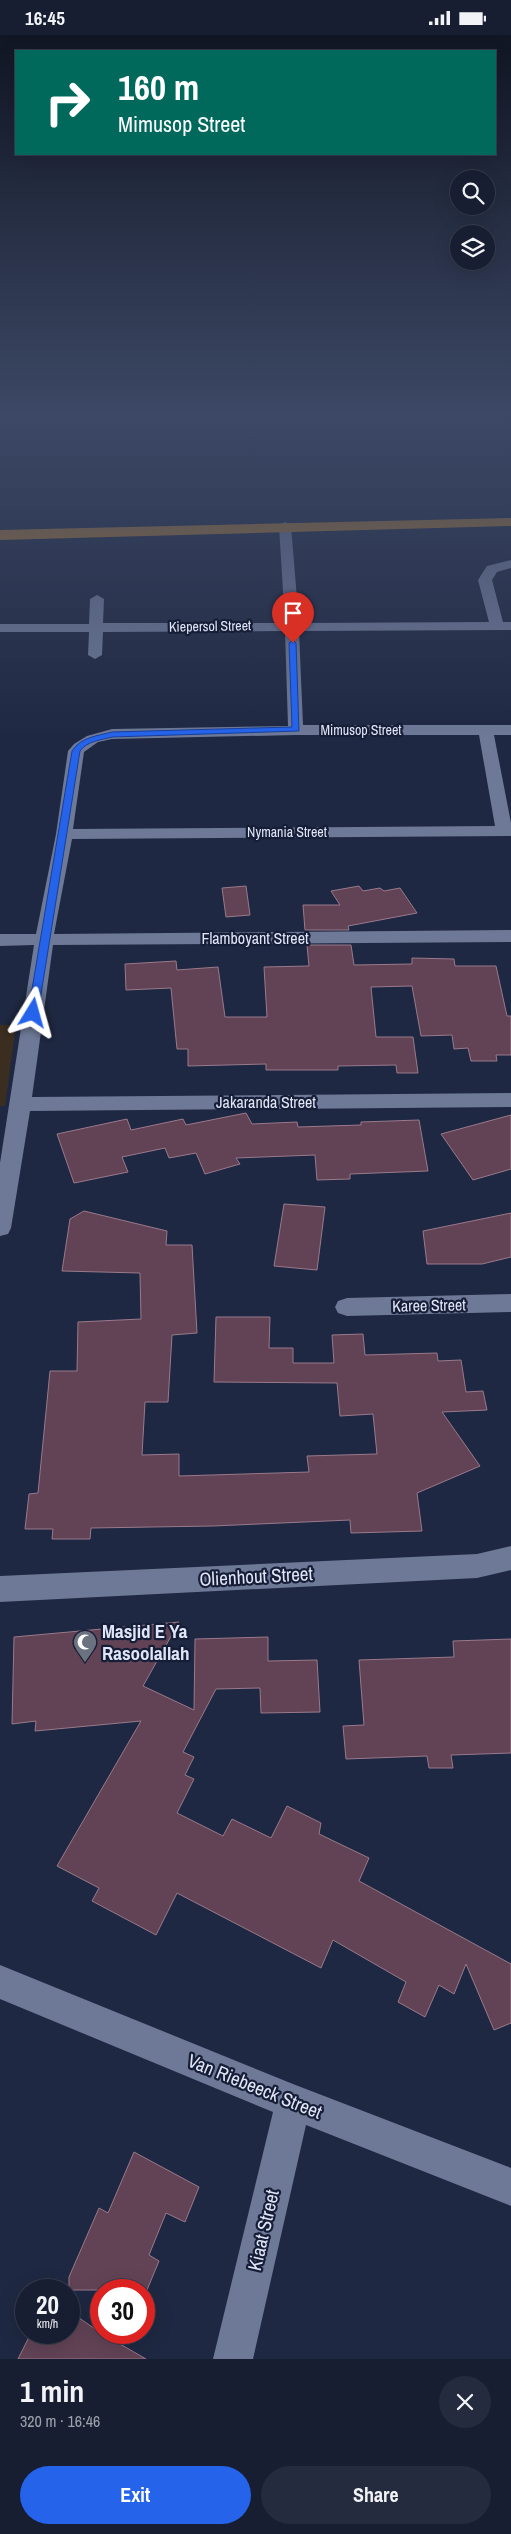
<!DOCTYPE html>
<meta charset="utf-8">
<style>
:root{--surface:#171e32;--page:#242b3e;--text:#f1f3f6;--muted:#9ea2ac;--line:#363c4d;--accent:#2563eb}
body{margin:0;font-family:"Archivo Narrow",sans-serif;background:var(--page);color:var(--text);height:100vh;display:flex;flex-direction:column;font-size:19px;white-space:nowrap}
*{box-sizing:border-box;margin:0}
p{font-size:16px;color:var(--muted)}
.icon{flex:none;width:28px;height:28px;fill:none;stroke:currentColor;stroke-width:2;stroke-linecap:round;stroke-linejoin:round}
.map{position:relative;height:2324px;overflow:hidden}
.drawer{display:flex;flex-direction:column;background:var(--surface);flex:1}
.drawer>*{flex:none}
.top-card{position:absolute;left:15px;top:15px;width:481px;height:105px;border-radius:0px;box-shadow:0 5px 20px #0002,0 0 0 1px var(--line);background:#00695c;color:#fff;overflow:hidden}
.buttons{position:absolute;left:450px;top:135px;display:grid;gap:10px}
.buttons a{display:grid;place-items:center;width:45px;height:45px;border-radius:50%;background:var(--surface);box-shadow:0 5px 20px #0002,0 0 0 1px var(--line);font-size:25px}
.speed{position:absolute;left:15px;top:2244px;display:flex;gap:10px;font-size:25px;font-weight:700;text-align:center}
.speed>*{display:grid;place-content:center;width:65px;height:65px;border-radius:50%;background:var(--surface);box-shadow:0 5px 20px #0002,0 0 0 1px var(--line);line-height:1}
.speed small{font-size:12px;font-weight:400}
.speed .limit{border:8px solid #d22;background:#fff;color:#111}
.pin{position:absolute;display:grid;place-items:center;width:42px;height:42px;color:#fff;margin:-51px -21px;border-radius:50% 50% 50% 0;rotate:-45deg;box-shadow:0 0 5px #0007}
.pin .icon{rotate:45deg}
.me{position:absolute;width:55px;margin:-28px;rotate:8deg;stroke-linejoin:round;filter:drop-shadow(0 0 4px #0008)}
.turn{display:flex;align-items:center;gap:18px;height:105px;padding:0 20px;font-size:22px}
.turn .icon{width:65px;height:65px;stroke-width:2.5}
.turn b{display:block;font-size:35px;line-height:42px}
.round{display:grid;place-items:center;flex:none;width:52px;height:52px;border-radius:26px;background:var(--page)}
.headline{display:flex;align-items:center;justify-content:space-between;height:85px;padding:0 20px}
h1{font-size:30px;font-weight:700;line-height:38px}
.action{display:flex;gap:10px;margin-top:auto;padding:10px 20px}
.action a{flex:1;height:58px;border-radius:30px;background:var(--accent);color:#fff;font-size:20px;font-weight:700;line-height:58px;text-align:center}
.action a+a{background:var(--page);color:var(--text)}
.status{display:flex;justify-content:space-between;align-items:center;height:35px;padding:0 25px;background:var(--surface);direction:ltr}
.status svg{height:14px;fill:currentColor}
.map>svg:first-child{display:block}
</style>
<div class="status"><b>16:45</b><svg viewBox="0 0 49 12"><path d="M0 12V9h3v3zM5 12V6h3v6zM10 12V3h3v9zM15 12V0h3v12zM26 1h20v11H26zM47 4h2v5h-2z"/></svg></div>
<div class="map">
<svg width="511" height="2324" viewBox="0 0 511 2324">
<rect width="100%" height="100%" fill="#1f2842"/>
<!-- commercial -->
<path fill="#3b2e20" d="M0 990H16L5 1071H0Z"/>
<!-- building -->
<path fill="#614355" stroke="#9a798c" d="M246 851 250 880 226 882 222 853Z
M359 851 363 856 380 853 384 856 400 853 417 878 348 891 349 895H305L303 870H340L331 856Z
M307 910H351L354 930 412 929V923L454 924 455 931H496L507 981H511V1020H496L497 1026H471L468 1013 454 1014 452 1000 421 1001 412 951 371 952 376 1002H413L418 1038H397L396 1030 338 1031V1035H266V1029L188 1031V1014H177L171 953 126 955 125 929 176 926 177 935 218 932 225 982H267L264 932 309 931Z
M246 1078 252 1089 297 1087 298 1092 361 1090V1087L419 1085 428 1136 350 1139V1144L317 1145 315 1120 236 1123 240 1129 205 1139 196 1118 169 1123 165 1113 122 1122 128 1137 74 1148 57 1099 127 1084 131 1095 183 1084 186 1090Z
M511 1080V1134L473 1145 441 1099Z
M284 1169 325 1172 317 1235 274 1231Z
M84 1176 167 1196 166 1210H192L197 1298 172 1300 168 1367H145L142 1420 179 1419V1441L309 1437 307 1421 377 1419 373 1379 340 1381 337 1348 214 1347 216 1282H270L269 1313H293V1328H334L332 1300 363 1299 365 1320 437 1318 438 1326 461 1325 466 1357 483 1356 487 1375 442 1377 480 1431 417 1458 422 1496 351 1498 350 1485 213 1491 91 1493 90 1504H52L53 1494H25L29 1459 38 1458 50 1336H77L78 1287 141 1284 140 1238 62 1236 70 1184Z
M511 1178V1222L482 1229H427L423 1196Z
M179 1587 143 1651 194 1675 195 1604 268 1602V1626L317 1625 320 1677 261 1678 260 1653 216 1654 183 1717 194 1722 185 1740 194 1744 177 1778 223 1801 232 1784 271 1803 287 1771 321 1788 319 1799 369 1823 359 1846 511 1929V1988L494 1995 466 1929 454 1959 439 1950 425 1982 398 1967 406 1947 333 1905 321 1933 177 1858 156 1900 92 1866 99 1853 57 1831 141 1686 35 1696 36 1686 12 1689 14 1602Z
M511 1604V1718L451 1720 453 1733H429L427 1721 346 1724 343 1691 364 1690 359 1625 454 1622 453 1606Z
M134 2117 199 2152 185 2187 166 2178 149 2220 159 2226 147 2255H69V2242L99 2173 108 2178Z
M69 2276 101 2298 146 2324H18L31 2298H69Z"/>
<g fill="none" stroke-linecap="round" stroke-linejoin="round">
<!-- minor -->
<path fill="#6d7997" fill-rule="evenodd" d="M285 487 291 491 299 588 489 587 478 545 487 531 511 525V533L497 537 492 545 503 587H511V595L299 596 303 690H511V700H494L511 788V801L72 804 54 899 511 895V907L53 910 32 1062 511 1058V1072L30 1076 11 1193 8 1199 0 1201V1128L34 910 0 911V899H36L56 799 68 716 74 709 87 701 112 694 288 691 285 596 103 597 102 620 95 624 88 620 89 597H0V589H89L90 564 97 560 104 564 103 588H285L279 491ZM296 700H479L495 791 73 794 84 717 98 707 112 704Z
M511 1259V1277L347 1281 338 1278 335 1272 338 1266 347 1263Z
M511 1511V1535L477 1543 0 1567V1541L477 1519Z
M0 1930 293 2049 511 2133V2171L306 2090 253 2324H213L273 2077 0 1964Z"/>
<!-- trunk -->
<path fill="#aa7833" fill-rule="evenodd" d="M511 483V491L0 505V495Z"/>
</g>
<!-- sky -->
<linearGradient id="sky" x2="0" y2="1"><stop stop-color="#111624"/><stop offset="0.54" stop-color="#3c4865"/><stop offset="1" stop-color="#3c4865" stop-opacity="0"/></linearGradient>
<rect width="511" height="704" fill="url(#sky)"/>
<!-- route -->
<path fill="#2563eb" stroke="#184099" d="M293 605 296 608 299 696 112 702C101 705 87 706 80 716L38 978 30 980 28 978 72 716C81 702 97 701 112 697L292 692 289 608Z"/>
<!-- icons -->
<defs>
<g id="mosque-pin" transform="scale(1.25)"><path d="M0 17L-7.5 6A9.5 9.5 0 1 1 7.5 6Z" fill="#6b7280" stroke="#161e37"/><path d="M3.5-4.9A6 6 0 1 0 3.5 4.9A5 5 0 1 1 3.5-4.9Z" fill="#fff"/></g>
</defs>
<g fill-rule="evenodd">
<use href="#mosque-pin" x="85" y="1607"/>
</g>
<g text-anchor="middle" stroke-width="4.5" stroke-linejoin="round" paint-order="stroke">
<!-- far-street labels -->
<g font-size="14" fill="#e0e6f8" stroke="#161e37">
<text transform="translate(210 591) rotate(-1)" y="5">Kiepersol Street</text>
<text x="361" y="700">Mimusop Street</text>
<text x="287" y="802">Nymania Street</text>
</g>
<!-- street labels -->
<g font-size="16" fill="#e0e6f8" stroke="#161e37">
<text x="255" y="909">Flamboyant Street</text>
<text x="266" y="1073">Jakaranda Street</text>
<text transform="translate(429 1270) rotate(-1)" y="6">Karee Street</text>
</g>
<!-- near-street labels -->
<g font-size="19" fill="#e0e6f8" stroke="#161e37">
<text transform="translate(256 1541) rotate(-3)" y="7">Olienhout Street</text>
<text transform="translate(255 2051) rotate(22)" y="7">Van Riebeeck Street</text>
<text transform="translate(263 2195) rotate(-77)" y="7">Kiaat Street</text>
</g>
<!-- near-poi labels -->
<g font-size="19" font-weight="bold" fill="#e0e6f8" stroke="#161e37" text-anchor="start">
<text x="102" y="1603">Masjid E Ya<tspan x="102" dy="22">Rasoolallah</tspan></text>
</g>
</g>
</svg>
<div class="buttons">
<a><svg class="icon" aria-label="search" viewBox="0 0 24 24"><circle cx="10" cy="10" r="6"/><path d="M15 15l6 6"/></svg></a>
<a><svg class="icon" aria-label="layers" viewBox="0 0 24 24"><path d="M12 4l9 5-9 5-9-5zM3 14l9 5 9-5"/></svg></a>
</div>
<div class="speed"><div>20<small>km/h</small></div><div class="limit">30</div></div>
<div class="pin" style="left:293px;top:608px;background:#d93025"><svg class="icon" aria-label="arrive" viewBox="0 0 24 24"><path d="M6 21V4h12l-3 4 3 4H6"/></svg></div>
<svg class="me" style="left:33px;top:978px" viewBox="-20 -20 40 40"><path d="M0-17L14 15 0 8-14 15z" fill="#2563eb" stroke="#fff" stroke-width="4"/></svg>
<div class="top-card">
<div class="turn"><svg class="icon" aria-label="right" viewBox="0 0 24 24"><path d="M7 20v-9h11M14 6l5 5-5 5"/></svg><div><b>160 m</b>Mimusop Street</div></div>
</div>
</div>
<section class="drawer">
<div class="headline"><div><h1>1 min</h1><p>320 m · 16:46</p></div><a class="round"><svg class="icon" aria-label="close" viewBox="0 0 24 24"><path d="M6 6l12 12M18 6L6 18"/></svg></a></div>
<div class="action"><a>Exit</a><a>Share</a></div>
</section>
